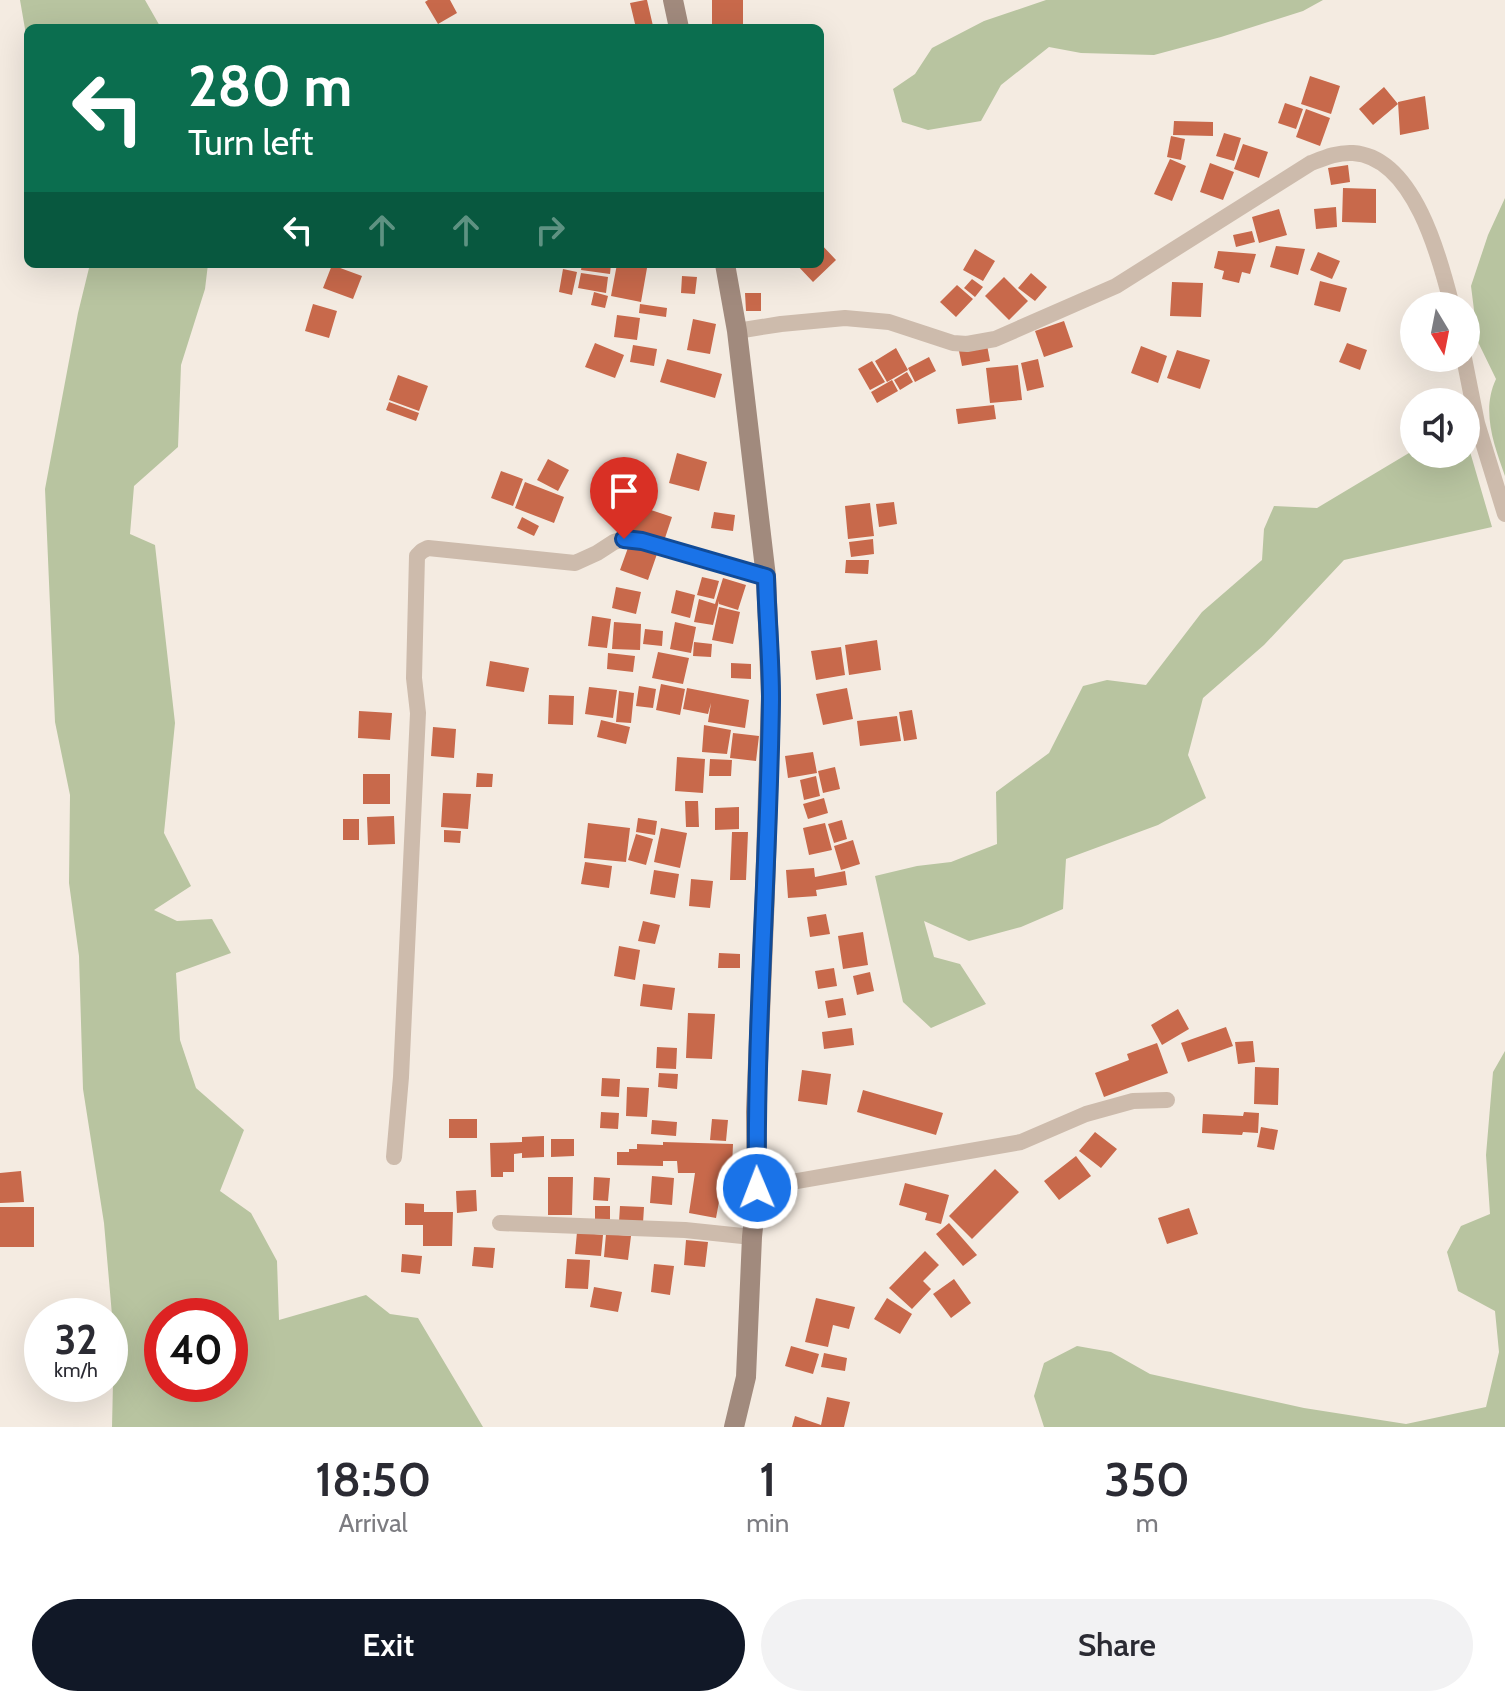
<!DOCTYPE html>
<style>
:root{--surface:#fff;--page:#f2f2f3;--text:#2b2b33;--muted:#7c7c81;--accent:#111827}
body{margin:0;font-family:Cabin,sans-serif;background:var(--page);color:var(--text);height:100vh;display:flex;flex-direction:column;font-size:30px;white-space:nowrap}
*{box-sizing:border-box;margin:0}
p{font-size:26px;color:var(--muted)}
.icon{flex:none;width:44px;height:44px;fill:none;stroke:currentColor;stroke-width:2;stroke-linecap:round;stroke-linejoin:round}
.map{position:relative;height:1427px;overflow:hidden}
.panel{display:flex;flex-direction:column;background:var(--surface);flex:1}
.panel>*{flex:none}
.top-card{position:absolute;left:24px;top:24px;width:800px;height:244px;border-radius:12px;box-shadow:0 8px 32px #0002;background:#0b6e4f;color:#fff;overflow:hidden}
.needle{width:52px;rotate:170deg}
.buttons{position:absolute;left:1400px;top:292px;display:grid;gap:16px}
.buttons a{display:grid;place-items:center;width:80px;height:80px;border-radius:50%;background:var(--surface);box-shadow:0 8px 32px #0002;font-size:40px}
.speed{position:absolute;left:24px;top:1298px;display:flex;gap:16px;font-size:40px;font-weight:700;text-align:center}
.speed>*{display:grid;place-content:center;width:104px;height:104px;border-radius:50%;background:var(--surface);box-shadow:0 8px 32px #0002;line-height:1}
.speed small{font-size:20px;font-weight:400}
.speed .limit{border:12px solid #d22;background:#fff;color:#111}
.pin{position:absolute;display:grid;place-items:center;width:68px;height:68px;color:#fff;margin:-82px -34px;border-radius:50% 50% 50% 0;rotate:-45deg;box-shadow:0 0 8px #0007}
.pin .icon{rotate:45deg}
.me{position:absolute;width:88px;margin:-44px;rotate:359deg;stroke-linejoin:round;filter:drop-shadow(0 0 6px #0008)}
.turn{display:flex;align-items:center;gap:28px;height:168px;padding:0 32px;font-size:36px}
.turn .icon{width:104px;height:104px;stroke-width:2.5}
.turn b{display:block;font-size:56px;line-height:68px}
.lanes{display:flex;align-items:center;height:76px;padding:0 32px;background:#0003;justify-content:center;gap:40px;direction:ltr}
.lanes .off{opacity:.35}
.eta{display:flex;justify-content:space-evenly;align-items:center;height:136px;text-align:center}
.eta b{font-size:48px;font-weight:600;line-height:56px}
.primary-button{display:flex;gap:16px;margin-top:auto;padding:16px 32px}
.primary-button a{flex:1;height:92px;border-radius:48px;background:var(--accent);color:#fff;font-size:32px;font-weight:600;line-height:92px;text-align:center}
.primary-button a+a{background:var(--page);color:var(--text)}
.map>svg:first-child{display:block}
</style>
<div class="map">
<svg width="1505" height="1427" viewBox="0 0 1505 1427">
<rect width="100%" height="100%" fill="#f4ebe1"/>
<!-- green -->
<path fill="#b8c4a0" fill-rule="evenodd" d="M20 0H145L161 28H28V36L25 29Z
M1046 0H1323L1303 11 1221 37 1154 55 1081 53 1049 47 1001 85 981 121 928 130 902 122 893 89 915 74 932 48 984 21Z
M1505 198V476C1494 445 1481 411 1496 379L1478 342 1471 286 1488 235Z
M90 264H208L205 289 181 365 178 447 134 486 130 534 155 545 175 723 164 833 191 886 154 910 177 921 212 919 231 953 176 973 180 1040 196 1088 244 1130 220 1191 251 1213 277 1261 279 1320 366 1295 390 1314 418 1318 483 1427H112L114 1338 104 1223 83 1089 79 956 69 883 70 795 55 722 45 489 78 313ZM230 1316V1384H162V1316Z
M1466 438 1492 527 1344 560 1264 645 1203 698 1188 755 1206 798 1158 825 1066 859 1063 909 1021 927 969 941 924 921 934 957 960 964 986 1004 931 1028 903 1002 875 876 917 866 951 862 997 844 996 792 1049 753 1083 686 1107 680 1146 685 1202 612 1262 560 1264 529 1274 506 1317 508 1414 450V454H1466Z
M1505 1051V1427H1044L1034 1396 1044 1363 1077 1346 1111 1352 1150 1374 1304 1408 1406 1424 1486 1407 1499 1352 1495 1311 1458 1291 1447 1252 1461 1226 1490 1214 1486 1155 1493 1072Z"/>
<!-- building -->
<path fill="#c8694b" d="M428 0H450L457 13 438 24 425 2Z
M645 0H647L653 26 636 28 630 3Z
M712 0H743V28H712Z
M1310 76 1340 86 1331 114 1301 104Z
M1384 87 1398 104 1373 125 1359 109Z
M1425 96 1429 129 1400 135 1398 102Z
M1285 103 1303 109 1296 129 1278 123Z
M1306 109 1330 118 1320 146 1296 137Z
M1174 121 1213 122V136L1173 135Z
M1224 133 1241 138 1234 161 1216 156Z
M1171 136 1185 139 1181 160 1167 157Z
M1243 144 1268 152 1259 178 1234 169Z
M1170 159 1186 166 1172 201 1154 194Z
M1210 163 1234 172 1223 200 1200 192Z
M1348 165 1350 182 1331 185 1328 168Z
M1343 188 1376 189V223L1342 222Z
M1336 207 1337 227 1316 229 1314 209Z
M1279 209 1287 235 1259 243 1252 217Z
M1252 231 1255 242 1236 247 1233 235Z
M820 243 836 260 813 282 796 264H820Z
M1276 246 1305 249 1298 275 1270 267Z
M975 249 995 261 983 281 963 270Z
M1218 251 1256 254 1250 274 1242 272 1239 283 1222 279 1224 271 1214 268Z
M1318 252 1340 261 1332 279 1310 270Z
M582 264H611L610 274 581 270Z
M617 264 647 268 641 302 611 296Z
M332 265 362 276 353 299 323 288Z
M563 269 577 272 572 295 559 292Z
M581 273 608 277 606 293 578 288Z
M1031 273 1047 287 1035 301 1018 288Z
M682 276 697 277 695 294 681 293Z
M1004 277 1028 301 1009 320 985 296Z
M972 279 983 287 975 297 964 288Z
M1320 281 1347 288 1340 312 1314 305Z
M1172 282 1203 283 1201 317 1170 316Z
M957 285 973 299 956 317 940 302Z
M594 292 608 296 605 308 591 305Z
M745 293H761V311H746Z
M313 304 337 311 329 338 305 331Z
M640 304 667 308 666 317 639 313Z
M617 315 640 318 637 340 614 337Z
M693 319 716 324 710 354 687 350Z
M1064 321 1073 347 1044 357 1035 331Z
M595 343 624 355 615 378 585 367Z
M1347 343 1367 350 1360 370 1339 362Z
M633 345 657 349 654 366 630 362Z
M987 345 990 361 962 366 959 351Z
M1141 346 1167 356 1158 383 1131 373Z
M896 348 908 370 887 382 875 361Z
M1177 350 1210 360 1200 389 1167 378Z
M929 357 936 371 915 382 908 368Z
M667 359 722 374 715 398 660 382Z
M1038 359 1044 387 1027 391 1021 363Z
M872 361 885 382 870 390 858 369Z
M1018 365 1022 400 990 403 986 368Z
M907 372 913 382 900 390 894 380Z
M398 375 428 386 419 411 389 400Z
M892 380 898 391 877 403 871 392Z
M389 402 419 413 416 421 386 410Z
M994 405 996 419 958 424 956 409Z
M677 453 707 462 699 491 669 483Z
M548 459 569 470 558 491 537 480Z
M501 471 523 479 513 506 491 498Z
M525 482 564 497 554 523 515 508Z
M894 502 897 524 879 527 876 504Z
M870 503 874 536 848 539 845 506Z
M639 506 672 517 664 541 631 531Z
M714 512 735 515 733 531 711 528Z
M522 517 539 526 534 536 517 528Z
M873 539 874 554 851 557 849 542Z
M629 545 657 554 648 580 620 570Z
M846 560H869L868 574 845 573Z
M702 577 719 581 714 599 697 595Z
M723 578 746 585 738 610 719 604V601L713 625 694 622 699 599 715 604Z
M616 587 641 592 636 614 612 608Z
M676 590 695 595 690 618 671 613Z
M719 607 740 612 733 644 712 640Z
M592 616 611 619 607 648 588 646Z
M614 622 641 624 640 650 612 649Z
M675 622 696 627 691 653 670 649Z
M645 629 663 631 662 646 643 644Z
M877 640 881 670 849 675 845 645Z
M694 642 712 644 711 657 693 656Z
M841 647 845 675 816 680 811 651Z
M658 652 689 658 683 684 652 678Z
M608 653 635 656 633 672 607 669Z
M490 661 529 668 524 692 486 686Z
M731 663 751 664V679L731 678Z
M661 684 685 689 680 715 656 710Z
M639 686 656 689 653 708 636 706Z
M589 687 617 690 613 718 585 714Z
M687 688 749 700 745 728 708 722 711 703 708 714 683 709Z
M847 688 853 719 823 725 816 694Z
M619 691 634 693 631 723 616 722Z
M549 695 574 696 573 725 548 724Z
M912 710 917 739 904 741 899 712Z
M359 711 392 713 390 740 358 738Z
M897 716 901 741 860 746 857 721Z
M601 720 630 727 626 744 597 737Z
M704 725 731 730 727 754 702 752Z
M433 727 456 729 454 758 431 756Z
M733 733 759 736 756 761 730 758Z
M813 752 817 773 788 778 785 756Z
M677 757 705 759 703 793 675 791Z
M710 759 732 760 731 776H709Z
M835 767 840 789 823 793 818 771Z
M477 773 493 774 492 787H476Z
M363 774H390V804H363Z
M816 776 820 796 804 800 800 780Z
M443 793 471 794 468 829 441 827Z
M824 798 828 813 808 819 803 804Z
M685 801H698L699 827H686Z
M739 807V829L715 830V808Z
M394 816 395 844 368 845 367 817Z
M638 818 657 821 655 835 636 832Z
M343 819H359V840H343Z
M842 820 847 839 834 843 828 824Z
M588 823 630 828 626 862 584 858Z
M825 823 832 850 809 855 803 828Z
M661 828 687 833 680 868 654 862Z
M444 830 461 831 460 843 444 842Z
M732 832H748L746 880H730Z
M636 834 653 839 646 865 628 860Z
M853 840 860 864 841 870 834 846Z
M585 862 612 866 609 888 581 884Z
M814 868 815 877 845 871 847 885 816 890 817 896 788 898 786 870Z
M654 870 679 874 675 898 650 894Z
M691 879 713 881 710 908 689 906Z
M826 914 830 934 810 937 807 917Z
M643 921 660 925 655 944 638 941Z
M863 932 868 965 843 969 838 936Z
M619 946 640 950 635 980 614 976Z
M719 953 740 954V968H718Z
M834 968 837 986 818 989 815 971Z
M870 972 874 991 857 995 853 976Z
M643 984 675 988 672 1010 640 1006Z
M843 998 846 1015 828 1018 825 1001Z
M1178 1009 1189 1029 1162 1045 1151 1025Z
M688 1013 715 1014 712 1059 686 1058Z
M1226 1027 1233 1046 1188 1062 1181 1043Z
M852 1028 854 1045 824 1049 822 1032Z
M1253 1041 1255 1062 1238 1064 1235 1042Z
M1157 1043 1168 1073 1104 1097 1095 1073 1129 1060 1127 1054Z
M657 1047 677 1048 676 1069 656 1068Z
M1255 1067 1279 1068 1278 1105 1254 1104Z
M802 1070 831 1074 827 1105 798 1101Z
M659 1073 678 1074 677 1089 658 1087Z
M602 1078 620 1079 619 1097 601 1096Z
M627 1087 649 1088 647 1117 626 1116Z
M863 1090 943 1113 936 1135 857 1112Z
M601 1112 619 1113 618 1129 600 1128Z
M1244 1112 1259 1113 1258 1133 1243 1132 1242 1135 1202 1133 1203 1114 1243 1116Z
M449 1119H477V1138H449Z
M712 1119 728 1120 726 1141 710 1140Z
M652 1120 677 1122 676 1136 651 1134Z
M1261 1127 1278 1130 1274 1150 1257 1147Z
M1095 1132 1117 1149 1101 1168 1079 1151Z
M544 1136V1157L522 1158V1153L514 1154V1172H503V1177H491L490 1143 522 1142V1137Z
M551 1139H574V1156L551 1157Z
M663 1142 733 1144 731 1192 721 1191 716 1218 689 1213 695 1173H678L677 1161H663V1166L617 1165V1152H629V1149H637V1144L663 1145Z
M1076 1156 1091 1176 1059 1200 1044 1181Z
M995 1169 1019 1192 972 1239 949 1216Z
M21 1171 24 1202 0 1203V1173Z
M652 1176 674 1178 672 1205 650 1203Z
M548 1177H573L572 1215H548Z
M594 1177 610 1178 608 1201 593 1200Z
M905 1183 949 1195 941 1224 925 1220 927 1213 899 1205Z
M476 1190 477 1211 457 1213 456 1191Z
M405 1203 424 1204V1212H453L452 1246H423V1225H405Z
M595 1206H610V1222H595Z
M620 1206 644 1207 643 1223 619 1222Z
M0 1207H34V1247H0Z
M1189 1208 1198 1234 1167 1244 1158 1218Z
M949 1223 977 1255 963 1266 936 1234Z
M577 1232 603 1235 601 1256 575 1254Z
M606 1234 631 1236 628 1260 604 1257Z
M686 1240 708 1242 705 1267 684 1265Z
M474 1247 495 1248 493 1268 472 1266Z
M925 1251 939 1265 923 1281 931 1289 912 1309 889 1288Z
M402 1254 422 1256 420 1274 401 1272Z
M567 1259 590 1260 588 1289 565 1288Z
M654 1264 674 1266 670 1295 651 1292Z
M954 1279 971 1303 951 1318 933 1294Z
M594 1287 622 1292 618 1312 590 1307Z
M816 1298 855 1307 849 1329 833 1325 828 1347 805 1342Z
M887 1298 912 1314 900 1334 874 1319Z
M791 1346 819 1354 813 1374 785 1366Z
M824 1353 847 1358 845 1371 821 1367Z
M827 1397 850 1402 844 1427H792L795 1416 821 1425Z"/>
<g fill="none" stroke-linecap="round" stroke-linejoin="round">
<!-- street -->
<path stroke="#cdbbac" stroke-width="16" d="M737 331 781 324 845 318 889 322 953 343 967 344 995 339 1116 286 1311 163C1324 158 1338 152 1353 153 1414 157 1440 258 1452 306
M1464 358 1477 423 1505 514
M394 1157 401 1077 418 713 414 678 417 556 422 551 428 548 575 563 597 553 614 542 624 539 642 541 766 577
M757 1188 1021 1142 1086 1114 1133 1101 1167 1100
M500 1223 685 1230 752 1237"/>
<!-- secondary -->
<path stroke="#a18a7d" stroke-width="20" d="M673 0 679 28
M725 264 737 331 766 577 771 696 765 892 756 1112 757 1188 752 1237 746 1377 734 1427"/>
</g>
<g fill="none" stroke-linecap="round" stroke-linejoin="round">
<!-- route casing -->
<g stroke="#114b97" stroke-width="20">
<path id="route" d="M624 539 642 541 766 577C767 617 771 658 771 699 769 862 755 1025 757 1188"/>
</g>
<!-- route -->
<use href="#route" stroke="#1a73e8" stroke-width="14"/>
</g>
</svg>
<div class="buttons">
<a><svg class="needle" viewBox="-14 -14 28 28"><path d="M0-13l5 13h-10z" fill="#e53935"/><path d="M0 13l5-13h-10z" fill="#7c7c81"/></svg></a>
<a><svg class="icon" aria-label="sound" viewBox="0 0 24 24"><path d="M4 9h4l5-4v14l-5-4H4zM17 9q2 3 0 6"/></svg></a>
</div>
<div class="speed"><div>32<small>km/h</small></div><div class="limit">40</div></div>
<div class="pin" style="left:624px;top:539px;background:#d93025"><svg class="icon" aria-label="arrive" viewBox="0 0 24 24"><path d="M6 21V4h12l-3 4 3 4H6"/></svg></div>
<svg class="me" style="left:757px;top:1188px" viewBox="-20 -20 40 40"><circle r="17" fill="#1a73e8" stroke="#fff" stroke-width="3"/><path d="M0-11L8 9 0 5-8 9z" fill="#fff"/></svg>
<div class="top-card">
<div class="turn"><svg class="icon" aria-label="left" viewBox="0 0 24 24"><path d="M17 20v-9H6M10 6l-5 5 5 5"/></svg><div><b>280 m</b>Turn left</div></div>
<div class="lanes"><svg class="icon" aria-label="left" viewBox="0 0 24 24"><path d="M17 20v-9H6M10 6l-5 5 5 5"/></svg><svg class="icon off" aria-label="ahead" viewBox="0 0 24 24"><path d="M12 20V5M6 11l6-6 6 6"/></svg><svg class="icon off" aria-label="ahead" viewBox="0 0 24 24"><path d="M12 20V5M6 11l6-6 6 6"/></svg><svg class="icon off" aria-label="right" viewBox="0 0 24 24"><path d="M7 20v-9h11M14 6l5 5-5 5"/></svg></div>
</div>
</div>
<section class="panel">
<div class="eta">
<div><b>18:50</b><p>Arrival</p></div>
<div><b>1</b><p>min</p></div>
<div><b>350</b><p>m</p></div>
</div>
<div class="primary-button"><a>Exit</a><a>Share</a></div>
</section>
